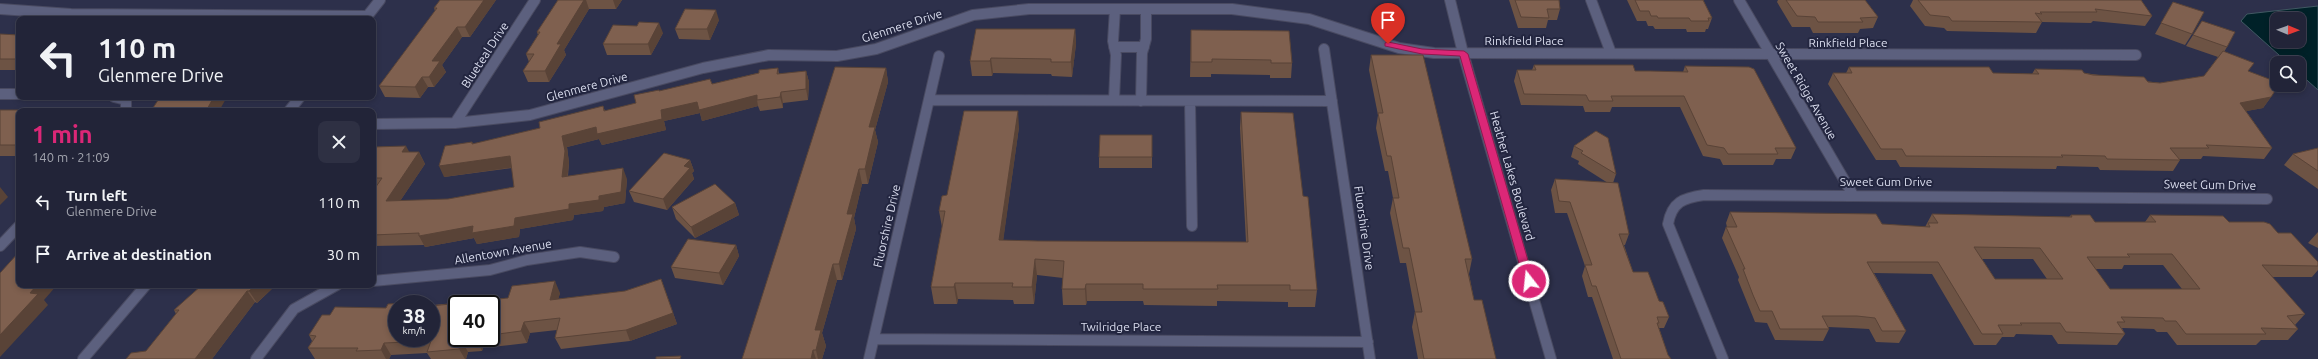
<!DOCTYPE html>
<meta charset="utf-8">
<style>
:root{--surface:#222438;--page:#2e3043;--text:#f1f3f6;--muted:#a2a4ae;--line:#3f4153;--accent:#db2777}
body{margin:0;font-family:Ubuntu,sans-serif;background:var(--page);color:var(--text);height:100vh;display:flex;flex-direction:column;font-size:15px;white-space:nowrap}
*{box-sizing:border-box;margin:0}
p{font-size:13px;color:var(--muted)}
.icon{flex:none;width:22px;height:22px;fill:none;stroke:currentColor;stroke-width:2;stroke-linecap:round;stroke-linejoin:round}
.map{position:relative;flex:1;overflow:hidden}
.details{position:absolute;left:16px;top:108px;width:360px;height:180px;display:flex;flex-direction:column;background:var(--surface);border-radius:8px;box-shadow:0 2px 6px #0003,0 0 0 1px var(--line)}
.details>*{flex:none}
.top-card{position:absolute;left:16px;top:16px;width:360px;height:84px;border-radius:8px;box-shadow:0 2px 6px #0003,0 0 0 1px var(--line);background:#222438;color:var(--text);overflow:hidden}
.needle{width:26px;rotate:91deg}
.controls{position:absolute;left:2270px;top:12px;display:grid;gap:8px}
.controls a{display:grid;place-items:center;width:36px;height:36px;border-radius:8px;background:var(--surface);box-shadow:0 2px 6px #0003,0 0 0 1px var(--line);font-size:20px}
.speed{position:absolute;left:388px;top:295px;display:flex;gap:8px;font-size:20px;font-weight:700;text-align:center}
.speed>*{display:grid;place-content:center;width:52px;height:52px;border-radius:50%;background:var(--surface);box-shadow:0 2px 6px #0003,0 0 0 1px var(--line);line-height:1}
.speed small{font-size:10px;font-weight:400}
.speed .limit{border:2px solid #111;border-radius:6px;background:#fff;color:#111}
.pin{position:absolute;display:grid;place-items:center;width:34px;height:34px;color:#fff;margin:-41px -17px;border-radius:50% 50% 50% 0;rotate:-45deg;box-shadow:0 0 4px #0007}
.pin .icon{rotate:45deg}
.me{position:absolute;width:44px;margin:-22px;rotate:344deg;stroke-linejoin:round;filter:drop-shadow(0 0 3px #0008)}
.turn{display:flex;align-items:center;gap:14px;height:84px;padding:0 16px;font-size:18px}
.turn .icon{width:52px;height:52px;stroke-width:2.5}
.turn b{display:block;font-size:28px;line-height:34px}
.round{display:grid;place-items:center;flex:none;width:42px;height:42px;border-radius:8px;background:var(--page)}
.head{display:flex;align-items:center;justify-content:space-between;height:68px;padding:0 16px}
h1{font-size:24px;font-weight:600;line-height:30px;color:var(--accent)}
ul{padding:0;list-style:none}
li{display:flex;align-items:center;gap:12px;height:52px;padding:0 16px}
li div{flex:1}
li b{display:block;font-size:15px}
li em{font-style:normal}
.map>svg:first-child{display:block}
</style>
<div class="map">
<svg width="2318" height="359" viewBox="0 0 2318 359">
<rect width="100%" height="100%" fill="#2d304b"/>
<!-- water -->
<path fill="#002128" stroke="#415963" fill-rule="evenodd" d="M2318 6V90L2299 73V63H2288L2241 21 2247 14ZM2277 19H2299V41H2277Z"/>
<g fill="none" stroke-linecap="round" stroke-linejoin="round">
<!-- minor casing -->
<g stroke="#494a61" stroke-width="12">
<path id="minor" d="M1450 0 1463 53 1551 359
M1591 0 1611 53
M1739 0 1853 195
M0 9 71 14 367 16
M365 19 380 0
M1114 47H1144
M1324 49 1370 359
M0 94H19
M114 97 126 100V111
M929 100 1332 101
M1114 100 1116 55 1113 41 1115 9
M1141 101 1142 53 1146 39V9
M1190 101 1192 226
M289 111 300 97
M455 123 535 0
M373 124 455 123 530 115 703 68 769 55 837 56 876 49 973 15 1029 9H1232L1309 19 1399 48 1434 53 2136 55
M0 246 19 226
M373 281 490 270 527 260 580 252 614 257
M874 339 1368 342
M83 359 146 285
M256 359 294 309 337 285
M869 359 939 56
M1723 359 1668 224C1672 202 1683 198 1704 195L2267 199"/>
</g>
<!-- minor -->
<use href="#minor" stroke="#5c607e" stroke-width="10"/>
</g>
<!-- wall -->
<path fill="#6d5344" fill-rule="evenodd" d="M496 0 470 37H462L442 65 446 72 434 87H428L420 98 385 97 379 86 435 11 434 8Z
M558 0H622L616 9H589L564 50 566 55 549 82H528L523 71 529 62 526 54 538 35 537 32Z
M1509 0H1559L1560 9 1557 20H1548L1546 28H1518Z
M1627 0H1703L1712 18 1708 29H1706L1705 32H1687L1686 29H1655L1653 26H1648L1646 21H1637Z
M1778 0H1865L1878 17 1873 28 1860 29 1858 33H1813L1810 27H1792L1777 2Z
M1913 0H2141L2152 16 2145 26 2093 21 2091 23 2042 22 2036 33 1947 31 1944 28 1925 26 1910 6Z
M2173 2 2192 34 2185 45 2155 34Z
M719 20 710 40 679 39 675 29Z
M2202 21 2227 47 2224 52 2248 71 2271 97 2263 108 2246 111 2272 148 2264 159 2203 156 2201 159H2180V160L2173 171 2100 170 2098 167 2057 166 2056 169 1900 167 1896 160H1876L1828 84 1833 73H1846L1849 67 1993 73 2032 74 2035 69 2084 73 2160 83 2204 76 2218 57 2186 46Z
M1075 29 1076 44 1072 77 1052 76 1051 74 993 73 992 76H972L970 61Z
M1191 30 1292 63 1291 78H1270V75L1211 74V77H1190Z
M663 33 651 55H607L603 44Z
M0 34 19 35V70H0Z
M1371 55 1472 259 1469 274 1474 300 1496 359H1418L1412 327 1415 312 1406 263H1400L1390 213 1393 198 1388 171H1385L1376 128 1378 115 1369 70Z
M1534 65 1635 71 1683 72 1685 66 1796 148 1791 159H1776L1773 165H1723L1720 159 1703 156 1680 107H1612L1610 112H1585L1583 106 1521 105 1514 81 1517 70H1532Z
M778 68 779 74 806 71 809 82 808 100 783 103V108L760 111 758 106 702 121 700 113 664 121 666 130 602 145 599 139 567 147 569 163 568 176 627 179 625 203 604 207 603 211 574 215 573 220 520 229 519 237 477 244 474 238 425 247 424 245 373 246V192L375 189H373V147L409 152H419L425 164 400 201 448 199 514 187 512 168 444 177 472 142 473 144 540 128 603 106 605 111 636 103 660 91 712 84Z
M886 68 888 82 875 130 878 142 868 184H862L854 218 856 229 842 280H837L822 333 826 346 822 359H742Z
M0 110H57L58 111H19V156H0Z
M1241 112 1303 196 1317 290 1315 307H1288V302L1217 301V306L1144 305 1143 301H1087L1086 305H1063L1062 289 1063 278 1037 275 1034 304H1014L1013 300 958 299 957 304H934L931 287 942 227 939 211 947 195 1019 127 1003 240 1038 241 1246 242 1240 128Z
M1596 131 1616 174 1613 183 1629 234 1625 245H1624L1633 272 1659 301 1669 317 1664 328H1659L1668 355 1671 359H1613L1592 297H1588L1582 276 1585 266 1567 213H1555L1551 190 1555 179 1608 183 1578 164 1579 161 1571 157 1574 146Z
M1152 135V168H1099V157Z
M2318 148V189L2284 165 2293 154Z
M690 160 694 171 692 173 694 179 667 210 634 202 629 191Z
M735 203 739 215 695 238 676 219 672 207Z
M1730 212 1882 224 1925 227 1932 214 2069 217 2071 215 2095 222H2145L2150 215 2229 222 2278 233 2318 262V270L2312 277H2272L2305 314 2295 325 2298 329 2288 340H2261L2256 345H2177L2167 332H2157L2154 329 2122 328 2125 334 2117 345 2058 344 2052 335 2016 334 2014 337H2002L1996 345H1974L1932 274 1874 273 1906 331 1899 343 1876 342 1869 329 1851 328 1828 327 1829 329 1823 341 1775 340 1767 323 1755 322 1738 280 1739 277 1722 238 1726 227H1727L1726 223ZM1982 259H2033L2047 279H1995ZM2124 265H2163L2182 289H2110L2095 269H2122Z
M2318 232V248L2308 243Z
M736 245 739 256 723 285 675 278 671 267Z
M661 279 677 324 630 341 561 349 555 338 557 330 530 333 527 343 483 348 482 351 468 352 466 359H431L427 353 391 355 389 359H315L308 348 312 341 309 335 330 315 431 302 433 305 560 293 558 299 625 291ZM491 304V338H457Z
M202 285H276L257 303 255 302 212 359H126L146 351 176 314 174 310Z"/>
<!-- shaded-wall -->
<path fill="#594337" d="M484 0H496L470 37 465 27Z
M584 0H586L589 9 564 50 566 55 549 82 545 71 557 44Z
M613 0H622L616 9Z
M716 10 719 20 710 40 707 29Z
M659 23 663 33 651 55 648 44Z
M457 27 462 37 442 65 446 72 434 87 429 77 432 61Z
M1075 29 1076 44 1072 77 1071 62Z
M991 58 993 73 992 76 990 61Z
M886 68 888 82 875 130 878 142 868 184 865 169 869 127Z
M806 71 809 82 808 100 806 89Z
M422 77 428 87 420 98 415 87Z
M781 92 783 103V108L780 97Z
M757 95V100L758 106 702 121 700 113 664 121 666 130 602 145 599 139 567 147 569 163 566 188 562 177V136L661 110 697 102Z
M214 97H227L219 111H206Z
M2271 97 2263 108 2232 114 2240 103Z
M1018 111 1019 127 1001 257 999 240Z
M406 146 412 157 402 152Z
M419 152 425 164 392 213 386 201Z
M510 156 515 167 444 177 439 166Z
M690 160 694 171 692 173 694 179 667 210 663 199 684 166Z
M623 168 627 179 625 203 604 207 603 211 574 215 573 220 520 229 519 237 477 244 474 238 425 247 419 236 515 218 599 196Z
M859 169 862 184 854 218 856 229 842 280 839 264 847 214Z
M0 187 8 197 0 205Z
M735 203 739 215 695 238 691 227Z
M736 245 739 256 723 285 719 273Z
M1035 259 1037 275 1034 304 1032 287Z
M833 264 837 280 822 333 826 346 822 359H818L816 350 815 330Z
M661 279 677 324 630 341 626 330Z
M555 281 560 293 555 311 550 300Z
M955 283 958 299 957 304 954 287Z
M1086 284 1087 301 1086 305 1085 289Z
M37 285H57L44 300 48 305 0 357V335L30 293Z
M256 285H276L257 303 249 291Z
M247 291 255 302 212 359H195Z
M524 322 530 333 527 343 521 331Z
M476 338H477L483 348 482 351 476 339Z
M462 341 468 352 466 359H465L459 349Z
M384 343 391 355 389 359H386L381 350Z
M813 350 816 359H811Z"/>
<!-- building -->
<path fill="#7f604f" stroke="#594337" fill-rule="evenodd" d="M440 0H484L465 27H457L432 61H440L429 77H422L415 87 379 86 437 8H434Z
M558 0H584L557 44H561L545 71H523L534 54H526L540 32H537Z
M1515 0H1559L1560 9H1547L1549 18 1521 17Z
M1635 0H1703L1712 18H1708L1709 21H1691L1689 18H1658L1657 16H1651L1649 11H1640Z
M1786 0H1865L1878 17 1860 18 1863 22H1818L1815 17 1797 16Z
M1918 0H2141L2152 16 2095 9 2097 12H2040L2042 14 2035 13 2042 22 1952 21 1949 17 1930 15Z
M2173 2 2204 12 2192 34 2161 23Z
M685 9 716 10 707 29H675Z
M2202 21 2235 32 2227 47 2193 35Z
M639 22 659 23 648 44H603L613 25 637 26Z
M976 29H1075L1071 62H1051V59L991 58 990 61H970Z
M1191 30 1289 31 1292 63H1271V60L1212 59V62H1191Z
M0 34 19 35V59H0Z
M2223 51 2254 63 2248 71 2277 82V85H2279L2271 97 2240 103 2272 148 2206 145 2209 148H2170L2180 160 2107 159 2105 156 2061 155 2063 157 1906 156 1902 149H1881L1833 73H1852L1849 67H1989L1993 73 2039 74 2035 69 2082 70 2084 73 2093 75 2144 77 2148 82 2160 83 2204 76Z
M1371 55H1423L1472 259H1465L1474 300H1482L1496 359H1424L1415 312H1422L1409 248H1403L1393 198H1399L1391 156H1387L1378 113H1383Z
M1534 65H1633L1635 71H1650L1688 72 1685 66 1749 67 1754 69 1796 148H1775L1778 154H1728L1724 148 1707 145 1684 96H1611L1613 101H1589L1586 95 1524 94 1517 70H1536Z
M835 67 886 68 869 127H875L865 169H859L847 214H853L839 264H833L815 330H821L816 350H813L811 359H742Z
M778 68 777 74 806 71V89L781 92 780 97 757 100V95L699 110 697 102 661 110 662 119 597 134 596 127 562 136 565 151 562 177 623 168 621 192 599 196V200L569 204V209L515 218 514 226 472 233 473 226 419 236V233L373 235V191L382 178H373V165L374 163H373V147L406 146 402 152H419L386 201 448 199 514 187 510 156 439 166 445 146 472 142V144L540 128 539 122 603 106 604 111 636 103 634 95 659 90V91L710 79 712 84 759 73V70Z
M160 97H214L206 111H151Z
M0 110H57V111H19V145H0Z
M964 111H1018L999 240 1038 241 1248 242 1241 112 1293 113 1303 196 1308 197 1317 290H1290V285H1217L1218 289H1143V284H1086L1085 289H1062L1064 261 1035 259 1032 287H1012L1013 283H955L954 287H931L945 211H939L942 196 947 195Z
M1596 131 1608 138 1616 174 1581 153 1583 151 1574 146Z
M1100 135H1152V157H1099Z
M2318 148V171L2293 154Z
M664 153 690 160 684 166 690 168 663 199 629 191Z
M1555 179 1618 183 1629 234H1619L1633 272H1648L1659 301 1663 302 1669 317H1657L1659 323H1657L1668 355 1671 359H1621L1596 286H1592L1585 265H1592L1570 202 1559 201Z
M715 184 735 203 691 227 672 207Z
M1730 212 1876 214 1882 224 1930 227 1928 223H1938L1932 214 2072 217 2071 215H2090L2095 222H2156L2150 215 2223 216 2229 222H2264L2270 224 2278 233H2291L2318 262V266L2262 265 2305 314 2287 316 2298 329 2261 328 2266 334H2186L2176 321H2165L2163 318 2121 317 2125 322H2117L2125 334 2066 332 2060 323H2020L2022 325H1998L2003 334H1982L1938 262H1867L1906 331H1882L1875 318 1857 316H1822L1829 329H1780L1772 311H1760L1753 295 1743 269H1745L1726 227H1737ZM1974 247 2040 248 2063 279H1995ZM2127 254H2172L2200 289H2110L2087 257H2130Z
M688 239 736 245 719 273 671 267Z
M19 252V285H37L30 293 38 294 0 335V273Z
M661 279 673 313 626 330 555 338 560 318 524 322 521 331 491 335V304H457V338H476V339L462 341 459 349 427 352 431 341 384 343 381 350 356 351 358 348H308L316 336 309 335 322 315H330L335 307 386 308 388 304 431 302 430 304H397V338H431V306L508 298 512 286 555 281 550 300 625 291Z
M202 285H256L249 291H247L195 359H126L131 353 146 351 179 310H174Z
M681 356 680 359H656V357Z"/>
<!-- route -->
<path fill="#db2777" stroke="#8e194d" d="M1388 42 1422 49 1464 51 1468 54 1534 281 1532 283H1525L1524 281 1460 56 1422 54 1385 46V43Z"/>
<g text-anchor="middle" stroke-width="4" stroke-linejoin="round" paint-order="stroke">
<!-- street labels -->
<g font-size="12" fill="#daddee" stroke="#232640">
<text transform="translate(902 26) rotate(-18)" y="4">Glenmere Drive</text>
<text x="1524" y="45">Rinkfield Place</text>
<text x="1848" y="47">Rinkfield Place</text>
<text transform="translate(485 55) rotate(-57)" y="4">Blueteal Drive</text>
<text transform="translate(587 87) rotate(-15)" y="4">Glenmere Drive</text>
<text transform="translate(1806 91) rotate(60)" y="4">Sweet Ridge Avenue</text>
<text transform="translate(1512 176) rotate(74)" y="4">Heather Lakes Boulevard</text>
<text x="1886" y="186">Sweet Gum Drive</text>
<text transform="translate(2210 185) rotate(1)" y="4">Sweet Gum Drive</text>
<text transform="translate(887 226) rotate(-77)" y="4">Fluorshire Drive</text>
<text transform="translate(1364 228) rotate(82)" y="4">Fluorshire Drive</text>
<text transform="translate(503 252) rotate(-10)" y="4">Allentown Avenue</text>
<text x="1121" y="331">Twilridge Place</text>
</g>
</g>
</svg>
<div class="controls">
<a><svg class="needle" viewBox="-14 -14 28 28"><path d="M0-13l5 13h-10z" fill="#e53935"/><path d="M0 13l5-13h-10z" fill="#a2a4ae"/></svg></a>
<a><svg class="icon" aria-label="search" viewBox="0 0 24 24"><circle cx="10" cy="10" r="6"/><path d="M15 15l6 6"/></svg></a>
</div>
<div class="speed"><div>38<small>km/h</small></div><div class="limit">40</div></div>
<div class="pin" style="left:1388px;top:44px;background:#d93025"><svg class="icon" aria-label="arrive" viewBox="0 0 24 24"><path d="M6 21V4h12l-3 4 3 4H6"/></svg></div>
<svg class="me" style="left:1529px;top:281px" viewBox="-20 -20 40 40"><circle r="17" fill="#db2777" stroke="#fff" stroke-width="3"/><path d="M0-11L8 9 0 5-8 9z" fill="#fff"/></svg>
<div class="top-card">
<div class="turn"><svg class="icon" aria-label="left" viewBox="0 0 24 24"><path d="M17 20v-9H6M10 6l-5 5 5 5"/></svg><div><b>110 m</b>Glenmere Drive</div></div>
</div>
<section class="details">
<div class="head"><div><h1>1 min</h1><p>140 m · 21:09</p></div><a class="round"><svg class="icon" aria-label="close" viewBox="0 0 24 24"><path d="M6 6l12 12M18 6L6 18"/></svg></a></div>
<ul>
<li><svg class="icon" aria-label="left" viewBox="0 0 24 24"><path d="M17 20v-9H6M10 6l-5 5 5 5"/></svg><div><b>Turn left</b><p>Glenmere Drive</p></div><em>110 m</em></li>
<li><svg class="icon" aria-label="arrive" viewBox="0 0 24 24"><path d="M6 21V4h12l-3 4 3 4H6"/></svg><div><b>Arrive at destination</b></div><em>30 m</em></li>
</ul>
</section>
</div>
